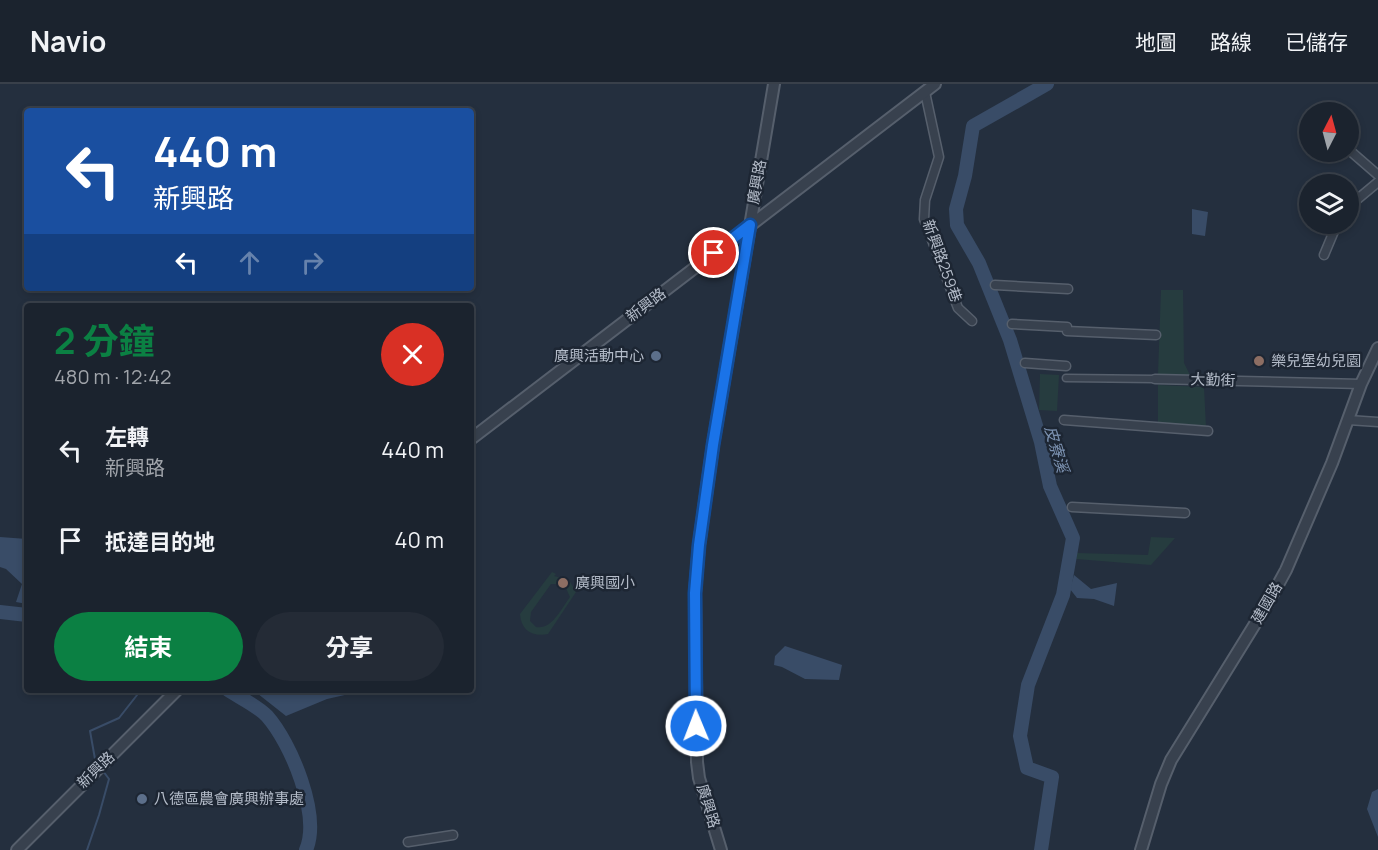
<!DOCTYPE html>
<html lang="zh-TW">
<meta charset="utf-8">
<style>
:root{--surface:#1b232e;--page:#242b36;--text:#f1f3f6;--muted:#a0a4aa;--line:#39404a;--accent:#0b8043}
body{margin:0;font-family:Manrope,"Noto Sans TC",sans-serif;background:var(--page);color:var(--text);height:100vh;display:flex;flex-direction:column;font-size:22px;white-space:nowrap}
*{box-sizing:border-box;margin:0}
p{font-size:20px;color:var(--muted)}
.icon{flex:none;width:33px;height:33px;fill:none;stroke:currentColor;stroke-width:2;stroke-linecap:round;stroke-linejoin:round}
.map{position:relative;flex:1;overflow:hidden}
.panel{position:absolute;left:24px;top:219px;width:450px;height:390px;display:flex;flex-direction:column;background:var(--surface);border-radius:6px;box-shadow:0 3px 9px #0003,0 0 0 2px var(--line)}
.panel>*{flex:none}
.top-card{position:absolute;left:24px;top:24px;width:450px;height:183px;border-radius:6px;box-shadow:0 3px 9px #0003,0 0 0 2px var(--line);background:#1a4fa0;color:#fff;overflow:hidden}
.needle{width:39px;rotate:6deg}
.buttons{position:absolute;left:1299px;top:18px;display:grid;gap:12px}
.buttons a{display:grid;place-items:center;width:60px;height:60px;border-radius:50%;background:var(--surface);box-shadow:0 3px 9px #0003,0 0 0 2px var(--line);font-size:30px}
.pin{position:absolute;display:grid;place-items:center;width:51px;height:51px;color:#fff;margin:-26px;border:3px solid #fff;border-radius:50%;box-shadow:0 2px 6px #0007}
.me{position:absolute;width:66px;margin:-33px;rotate:359deg;stroke-linejoin:round;filter:drop-shadow(0 0 4px #0008)}
.turn{display:flex;align-items:center;gap:21px;height:126px;padding:0 30px;font-size:27px}
.turn .icon{width:78px;height:78px;stroke-width:2.5}
.turn b{display:block;font-size:42px;line-height:51px}
.lanes{display:flex;align-items:center;height:57px;padding:0 30px;background:#0003;justify-content:center;gap:30px;direction:ltr}
.lanes .off{opacity:.35}
.round{display:grid;place-items:center;flex:none;width:63px;height:63px;border-radius:32px;background:var(--page)}
.overview{display:flex;align-items:center;justify-content:space-between;height:102px;padding:0 30px}
h1{font-size:36px;font-weight:700;line-height:45px;color:var(--accent)}
.primary-button{display:flex;gap:12px;margin-top:auto;padding:12px 30px}
.primary-button a{flex:1;height:69px;border-radius:36px;background:var(--accent);color:#fff;font-size:24px;font-weight:700;line-height:69px;text-align:center}
.primary-button a+a{background:var(--page);color:var(--text)}
ul{padding:0;list-style:none}
li{display:flex;align-items:center;gap:18px;height:90px;padding:0 30px}
li div{flex:1}
li b{display:block;font-size:22px}
li em{font-style:normal}
header{display:flex;align-items:center;gap:36px;box-sizing:border-box;height:84px;padding:0 30px;background:var(--surface);border-bottom:2px solid var(--line)}
header strong{font-size:28px}
nav{display:flex;gap:33px;margin-inline-start:auto;font-size:21px}
.map>svg:first-child{display:block}
</style>
<header>
<strong>Navio</strong>
<nav><a>地圖</a><a>路線</a><a>已儲存</a></nav>
</header>
<div class="map">
<svg width="1378" height="766" viewBox="0 0 1378 766">
<rect width="100%" height="100%" fill="#242f3e"/>
<!-- green -->
<path fill="#263c3f" fill-rule="evenodd" d="M1161 206H1183L1184 279 1190 291 1158 290Z
M1040 290 1059 291 1057 327 1039 326Z
M1158 301 1204 303 1206 343 1158 340Z
M1151 453 1175 454 1151 481 1076 475 1077 469 1148 471Z
M552 488 556 490 554 492 569 496 576 508 548 550C533 553 521 547 520 530ZM551 500H564L570 513C561 525 552 546 536 543L530 537 531 528Z"/>
<!-- water -->
<path fill="#394c67" d="M1192 125 1208 128 1205 152 1192 150Z
M0 453 27 455V520L16 518 22 500 6 485 0 483Z
M1074 491 1091 505 1117 499 1114 522 1094 515 1077 514 1070 505Z
M785 562 842 581 839 596 805 595 782 583 774 581 775 572Z
M253 606H367L327 615 286 632Z
M1378 705V753L1367 725 1372 708Z"/>
<g fill="none" stroke-linecap="round" stroke-linejoin="round">
<!-- stream -->
<path stroke="#394c67" stroke-width="2" d="M98 680 95 675 90 647 119 634 141 606
M87 766 99 731 109 695 103 687"/>
<!-- river -->
<path stroke="#394c67" stroke-width="14" d="M0 528 27 531
M228 606C240 614 256 621 267 632 291 659 321 731 306 766
M1041 766 1052 693 1027 684 1020 652 1028 601 1063 511 1073 454 1050 402 1041 358 1010 256 979 179 957 141 956 125 965 92 973 42 1047 0"/>
<!-- pedestrian casing -->
<g stroke="#565f6c" stroke-width="9">
<path id="pedestrian" d="M1066 294 1155 295"/>
</g>
<!-- minor casing -->
<g stroke="#565f6c" stroke-width="11">
<path id="minor" d="M925 8 939 73 925 116 924 135 958 224 972 237
M1348 65 1378 91
M1348 123 1378 98
M1324 171 1337 140
M995 201 1068 205
M1012 240 1067 243
M1067 247 1156 251
M1025 279 1066 282
M1155 295 1361 300
M1064 336 1208 347
M1348 336 1378 338
M1072 423 1185 429
M408 758 453 751"/>
</g>
<!-- tertiary casing -->
<g stroke="#565f6c" stroke-width="14">
<path id="tertiary" d="M471 355 935 0
M17 766 177 606
M721 766 699 694 697 678 695 509 699 461 713 361 774 0
M1141 766 1161 700 1171 676 1268 519 1286 486 1332 379 1361 300 1378 264"/>
</g>
<!-- pedestrian -->
<use href="#pedestrian" stroke="#38414e" stroke-width="6"/>
<!-- minor -->
<use href="#minor" stroke="#38414e" stroke-width="8"/>
<!-- tertiary -->
<use href="#tertiary" stroke="#38414e" stroke-width="10"/>
</g>
<g fill="none" stroke-linecap="round" stroke-linejoin="round">
<!-- route casing -->
<g stroke="#114b97" stroke-width="15">
<path id="route" d="M696 642 695 509 699 461 713 361 750 141 714 169"/>
</g>
<!-- route -->
<use href="#route" stroke="#1a73e8" stroke-width="10"/>
</g>
<!-- markers -->
<g fill="#5c6f8a" stroke="#1d2633" stroke-width="2">
<circle cx="656" cy="272" r="6"/>
<circle cx="142" cy="715" r="6"/>
</g>
<g fill="#8d6e63" stroke="#1d2633" stroke-width="2">
<circle cx="1259" cy="277" r="6"/>
<circle cx="563" cy="499" r="6"/>
</g>
<g text-anchor="middle" stroke-width="5" stroke-linejoin="round" paint-order="stroke">
<!-- street labels -->
<g font-size="15" fill="#b4bcc9" stroke="#1d2633">
<text transform="translate(757 98) rotate(-80)" y="5">廣興路</text>
<text transform="translate(942 177) rotate(70)" y="5">新興路259巷</text>
<text transform="translate(646 221) rotate(-37)" y="5">新興路</text>
<text transform="translate(1213 296) rotate(2)" y="5">大勤街</text>
<text transform="translate(1267 519) rotate(-60)" y="5">建國路</text>
<text transform="translate(96 686) rotate(-44)" y="5">新興路</text>
<text transform="translate(708 722) rotate(73)" y="5">廣興路</text>
</g>
<!-- poi labels -->
<g font-size="15" fill="#b4bcc9" stroke="#1d2633" text-anchor="start">
<text x="644" y="277" text-anchor="end">廣興活動中心</text>
<text x="1271" y="282">樂兒堡幼兒園</text>
<text x="575" y="504">廣興國小</text>
<text x="154" y="720">八德區農會廣興辦事處</text>
</g>
<!-- water labels -->
<g font-size="16" font-style="italic" fill="#7c92b1" stroke="#1d2633">
<text transform="translate(1057 365) rotate(74)" y="6">皮寮溪</text>
</g>
</g>
</svg>
<div class="buttons">
<a><svg class="needle" viewBox="-14 -14 28 28"><path d="M0-13l5 13h-10z" fill="#e53935"/><path d="M0 13l5-13h-10z" fill="#a0a4aa"/></svg></a>
<a><svg class="icon" aria-label="layers" viewBox="0 0 24 24"><path d="M12 4l9 5-9 5-9-5zM3 14l9 5 9-5"/></svg></a>
</div>
<div class="pin" style="left:714px;top:169px;background:#d93025"><svg class="icon" aria-label="arrive" viewBox="0 0 24 24"><path d="M6 21V4h12l-3 4 3 4H6"/></svg></div>
<svg class="me" style="left:696px;top:642px" viewBox="-20 -20 40 40"><circle r="17" fill="#1a73e8" stroke="#fff" stroke-width="3"/><path d="M0-11L8 9 0 5-8 9z" fill="#fff"/></svg>
<div class="top-card">
<div class="turn"><svg class="icon" aria-label="left" viewBox="0 0 24 24"><path d="M17 20v-9H6M10 6l-5 5 5 5"/></svg><div><b>440 m</b>新興路</div></div>
<div class="lanes"><svg class="icon" aria-label="left" viewBox="0 0 24 24"><path d="M17 20v-9H6M10 6l-5 5 5 5"/></svg><svg class="icon off" aria-label="ahead" viewBox="0 0 24 24"><path d="M12 20V5M6 11l6-6 6 6"/></svg><svg class="icon off" aria-label="right" viewBox="0 0 24 24"><path d="M7 20v-9h11M14 6l5 5-5 5"/></svg></div>
</div>
<section class="panel">
<div class="overview"><div><h1>2 分鐘</h1><p>480 m · 12:42</p></div><a class="round" style="background:#d93025;color:#fff"><svg class="icon" aria-label="close" viewBox="0 0 24 24"><path d="M6 6l12 12M18 6L6 18"/></svg></a></div>
<ul>
<li><svg class="icon" aria-label="left" viewBox="0 0 24 24"><path d="M17 20v-9H6M10 6l-5 5 5 5"/></svg><div><b>左轉</b><p>新興路</p></div><em>440 m</em></li>
<li><svg class="icon" aria-label="arrive" viewBox="0 0 24 24"><path d="M6 21V4h12l-3 4 3 4H6"/></svg><div><b>抵達目的地</b></div><em>40 m</em></li>
</ul>
<div class="primary-button"><a>結束</a><a>分享</a></div>
</section>
</div>
